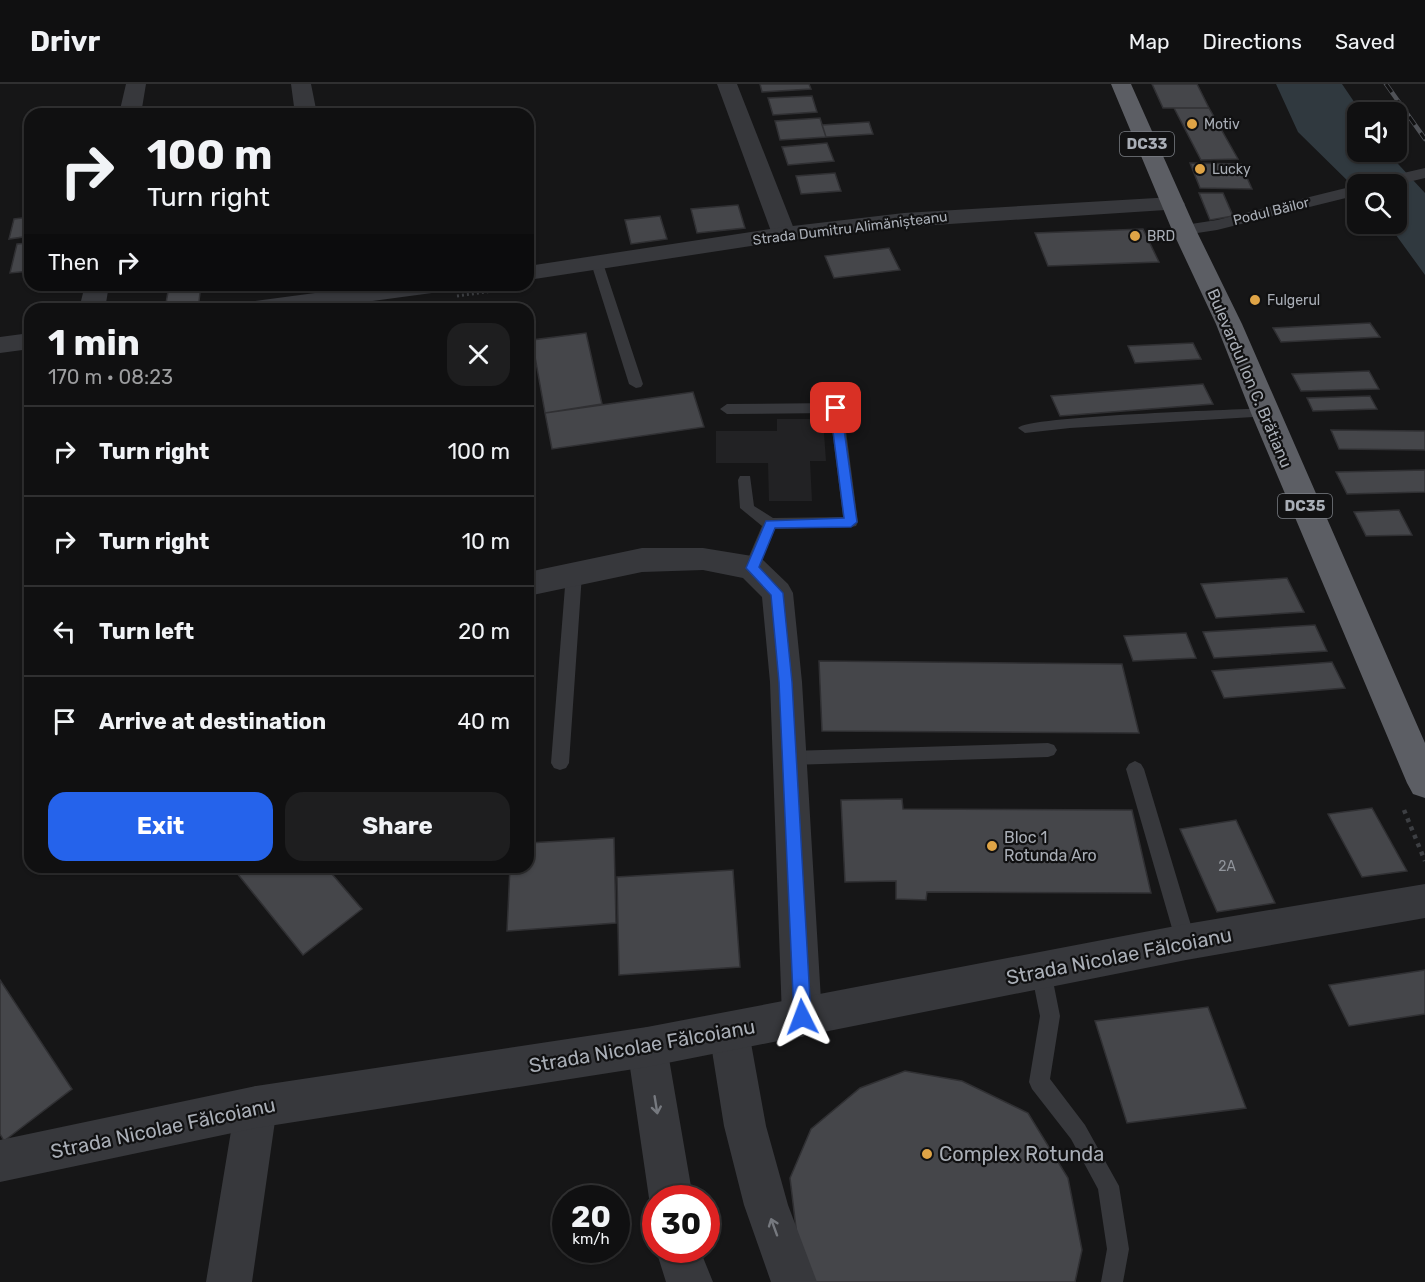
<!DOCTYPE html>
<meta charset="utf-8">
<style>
:root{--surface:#101011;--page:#1e1e1f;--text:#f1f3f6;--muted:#9c9d9f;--line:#303031;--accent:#2563eb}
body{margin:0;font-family:Rubik,sans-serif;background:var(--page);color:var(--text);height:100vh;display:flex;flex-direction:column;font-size:22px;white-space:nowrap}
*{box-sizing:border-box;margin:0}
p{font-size:20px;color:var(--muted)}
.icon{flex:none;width:33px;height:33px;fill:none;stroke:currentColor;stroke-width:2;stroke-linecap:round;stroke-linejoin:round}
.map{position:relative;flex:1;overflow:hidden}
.sheet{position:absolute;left:24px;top:219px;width:510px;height:570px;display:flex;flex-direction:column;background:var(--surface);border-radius:18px;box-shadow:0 2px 4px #0004,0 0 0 2px var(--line)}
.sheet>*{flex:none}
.hud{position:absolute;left:24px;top:24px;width:510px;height:183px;border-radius:18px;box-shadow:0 2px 4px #0004,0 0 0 2px var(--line);background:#101011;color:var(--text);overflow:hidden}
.controls{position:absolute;left:1347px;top:18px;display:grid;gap:12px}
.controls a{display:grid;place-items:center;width:60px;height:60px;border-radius:12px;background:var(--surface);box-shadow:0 2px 4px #0004,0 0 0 2px var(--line);font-size:30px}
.speed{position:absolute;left:552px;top:1101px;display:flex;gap:12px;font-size:30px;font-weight:700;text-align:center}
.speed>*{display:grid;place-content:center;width:78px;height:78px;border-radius:50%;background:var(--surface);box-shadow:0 2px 4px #0004,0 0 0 2px var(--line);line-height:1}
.speed small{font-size:15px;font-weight:400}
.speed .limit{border:9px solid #d22;background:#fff;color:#111}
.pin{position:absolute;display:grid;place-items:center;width:51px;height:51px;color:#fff;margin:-26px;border-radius:12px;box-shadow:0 3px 9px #0006}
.me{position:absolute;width:66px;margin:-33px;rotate:357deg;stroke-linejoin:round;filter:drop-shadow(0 0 4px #0008)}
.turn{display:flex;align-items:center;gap:21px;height:126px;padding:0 24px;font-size:27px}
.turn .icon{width:78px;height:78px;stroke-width:2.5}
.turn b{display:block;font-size:42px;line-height:51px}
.then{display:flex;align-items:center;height:57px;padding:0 24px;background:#0003;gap:12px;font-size:22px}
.round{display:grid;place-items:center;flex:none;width:63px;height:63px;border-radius:18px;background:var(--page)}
.head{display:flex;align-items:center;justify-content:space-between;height:102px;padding:0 24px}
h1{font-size:36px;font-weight:700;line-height:45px}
.cta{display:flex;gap:12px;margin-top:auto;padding:12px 24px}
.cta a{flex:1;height:69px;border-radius:18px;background:var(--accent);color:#fff;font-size:24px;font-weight:700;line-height:69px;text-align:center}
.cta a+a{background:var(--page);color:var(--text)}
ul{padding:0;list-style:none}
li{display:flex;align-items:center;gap:18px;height:90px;padding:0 24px;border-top:2px solid var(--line)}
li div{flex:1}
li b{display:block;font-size:22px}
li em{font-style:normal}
header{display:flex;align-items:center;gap:36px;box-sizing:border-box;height:84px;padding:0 30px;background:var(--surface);border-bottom:2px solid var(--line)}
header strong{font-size:28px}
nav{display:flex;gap:33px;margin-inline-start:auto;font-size:21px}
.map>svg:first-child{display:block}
</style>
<header>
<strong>Drivr</strong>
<nav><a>Map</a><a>Directions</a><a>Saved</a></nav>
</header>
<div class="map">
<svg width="1425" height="1198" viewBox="0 0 1425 1198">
<rect width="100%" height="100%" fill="#161617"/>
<!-- built -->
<path fill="#222224" d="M777 335H823L826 377H810L812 417H769L768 379H716V347H777Z"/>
<!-- water -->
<path fill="#30393f" d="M1276 0H1342L1361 28H1358V68H1387L1425 109V191L1388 140H1396V100H1358L1357 106 1298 48Z"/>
<!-- building -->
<path fill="#45464a" stroke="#303033" stroke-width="1.5" d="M760 0H809L811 5 762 8Z
M1152 0H1197L1209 24H1163Z
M812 12 817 28 773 31 768 14Z
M1174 24H1209L1238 75 1201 76Z
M820 34 826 53 780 56 775 37Z
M869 38 873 50 826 53 822 41Z
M827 59 834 77 788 81 782 63Z
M1190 79 1241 80 1252 105 1200 104Z
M835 89 841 107 801 110 796 92Z
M1199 109H1223L1233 132 1210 136Z
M738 121 745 144 697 149 691 125Z
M660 132 667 155 631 160 625 136Z
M30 133V152L9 155 14 135Z
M1143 145 1159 178 1048 182 1035 149Z
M30 159V187L10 189 17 160Z
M889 164 900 186 834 194 825 172Z
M201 201 198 225H165L169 202Z
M1370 239 1380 253 1281 258 1273 244Z
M586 249 602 320 545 329 532 256Z
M1193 259 1201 275 1135 279 1128 262Z
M1369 287 1379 305 1301 307 1292 290Z
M1203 300 1213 320 1060 332 1051 312Z
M693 308 704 343 552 365 545 329Z
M1370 312 1377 325 1313 327 1307 314Z
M1331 346 1425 347V366L1339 365Z
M1425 386V408L1347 410 1336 388Z
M1399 426 1412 451 1366 452 1354 428Z
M1287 494 1304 528 1216 534 1201 500Z
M1315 541 1327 567 1214 574 1203 548Z
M1186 549 1196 574 1133 577 1124 552Z
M819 577 1122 580 1139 649 822 647Z
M1332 578 1345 604 1224 614 1212 587Z
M528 626H534L528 685Z
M902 715 903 725 1132 726 1151 809 927 808 926 816 896 815V797L845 798 841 716Z
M1372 724 1407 787 1362 793 1328 730Z
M1236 736 1275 819 1217 828 1180 745Z
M614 754 616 839 507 847 510 783H528V759Z
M232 783H326L362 825 303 871Z
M733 786 740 883 619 891 617 793Z
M1425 886V930L1349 942 1329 901Z
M0 896 72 1005 4 1057 0 1050Z
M1208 923 1246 1024 1127 1039 1095 937Z
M905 987 962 997 1028 1029 1068 1094 1082 1166 1075 1198H812L797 1152 790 1094 811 1045 860 1004Z"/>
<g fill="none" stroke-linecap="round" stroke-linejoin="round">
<!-- path-far1 -->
<path stroke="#3d3f43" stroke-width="3" stroke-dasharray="2 3" stroke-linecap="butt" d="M457 212 515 204"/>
<!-- path -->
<path stroke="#3d3f43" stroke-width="4.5" stroke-dasharray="4 5" stroke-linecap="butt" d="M1404 726 1425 777"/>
<!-- service -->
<path fill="#37383c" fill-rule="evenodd" d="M597 175 603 179 643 300 641 303 636 304 629 300 591 179Z
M836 319 843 324 858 438 856 442 851 443 775 445 757 488H747L744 484 762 442 740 424 738 396 740 392H750L754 422 773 434 843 433 830 329 727 330 720 325 727 320Z
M1265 324 1272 329 1270 332 1070 344 1025 349 1018 344C1027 332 1235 326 1265 324Z
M574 484 579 486 582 490 569 679 566 684 560 686 554 684 551 679 566 490 569 486Z
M1048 659 1054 661 1057 666 1054 671 1048 673 790 681 784 679 781 674 784 669 790 667Z
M1135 677 1141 680 1144 685 1196 858 1193 864 1186 867 1179 864 1176 858 1126 685 1129 680Z
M1041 878 1048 880 1051 887 1060 932 1050 995 1085 1041 1119 1102 1129 1165 1123 1198H1101L1107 1165 1098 1105 1071 1055 1032 1005 1029 998 1040 932 1031 887 1034 880Z"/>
<!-- pedestrian -->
<path fill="#37383c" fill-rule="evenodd" d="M1425 84V94L1396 101 1370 100 1373 96Z
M1358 101V111L1217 146 1184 151 1178 150 1175 146 1178 142 1217 136Z"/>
<!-- minor -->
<path fill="#37383c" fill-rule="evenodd" d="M126 0H146L141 30H119Z
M291 0H311L317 30H295Z
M717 0H737L796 150 792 155 784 157 776 155 772 150Z
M85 201H109L105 225H79Z
M642 464H703L752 472 763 476 788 500 793 509 802 598 822 933 816 947 802 953 788 947 782 933 770 598 762 513 743 494 703 486 642 488 528 512V488Z
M729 928 743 934 749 948 766 1042 788 1121 817 1198H771L744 1121 724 1042 709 948 715 934Z
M647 943 661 949 667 963 693 1114H656V1129L649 1114 627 963 633 949Z
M256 1002 271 1008 277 1023 252 1198H206L235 1023 241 1008Z
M656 1166H700L713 1198H666Z"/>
<!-- tertiary -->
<path fill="#37383c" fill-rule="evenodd" d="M1173 113 1181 115 1185 120 1181 125 904 143 784 157 528 196V182L784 143 904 129Z
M375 201H444L441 206 432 209 313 225H242L246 219 255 217Z
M30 249V265L0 269V253Z
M1425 800V834L1186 876 647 983 256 1044 0 1098V1056L256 1002 647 943 1186 840Z"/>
<!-- trunk -->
<path fill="#5c5e64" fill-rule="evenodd" d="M1111 0H1131L1196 146 1242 240 1425 659V714L1413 710 1407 699 1251 329 1216 240 1172 146Z"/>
<!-- rail casing -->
<g stroke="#505257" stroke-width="4.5">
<path id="rail" d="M1386 0 1425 55"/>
</g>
<!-- rail -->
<use href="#rail" stroke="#111112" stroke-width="3" stroke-dasharray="10" stroke-linecap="butt"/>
</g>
<!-- one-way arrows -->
<defs><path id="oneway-shaft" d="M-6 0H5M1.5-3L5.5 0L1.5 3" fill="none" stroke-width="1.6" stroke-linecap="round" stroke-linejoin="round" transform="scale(1.5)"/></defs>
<g stroke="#76797f">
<use href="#oneway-shaft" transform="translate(656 1021) rotate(81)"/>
<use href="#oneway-shaft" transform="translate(774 1143) rotate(-110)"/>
</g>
<!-- route -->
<path fill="#2563eb" stroke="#184099" stroke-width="1.5" d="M836 321 841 324 857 438 851 443 775 444 759 483 783 509 792 598 811 933 808 939 802 941 797 939 794 933 779 598 771 511 746 484 766 437 844 434 830 324Z"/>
<!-- markers -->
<g fill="#dfa446" stroke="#111112" stroke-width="2">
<circle cx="1192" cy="40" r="6"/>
<circle cx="1200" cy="85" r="6"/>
<circle cx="1135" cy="152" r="6"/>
<circle cx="1255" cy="216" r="6"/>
<circle cx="992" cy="762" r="6"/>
<circle cx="927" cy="1070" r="6"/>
</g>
<g text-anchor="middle" stroke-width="4.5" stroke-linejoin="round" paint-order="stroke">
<!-- far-poi labels -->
<g font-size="14" fill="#a9aeb6" stroke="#111112" text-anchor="start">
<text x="1204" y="45">Motiv</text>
<text x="1212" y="90">Lucky</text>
<text x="1147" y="157">BRD</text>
<text x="1267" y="221">Fulgerul</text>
</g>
<!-- far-street labels -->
<g font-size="14" fill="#a9aeb6" stroke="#111112">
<text transform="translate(1271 127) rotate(-14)" y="5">Podul Băilor</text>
<text transform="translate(850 144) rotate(-7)" y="5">Strada Dumitru Alimănișteanu</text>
</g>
<!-- number labels -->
<g font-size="14" fill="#90949b">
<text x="1227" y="787">2A</text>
</g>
<!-- shield labels -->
<g fill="#111112" stroke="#7b7f85" stroke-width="1.5">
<rect x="1120" y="48" width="54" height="24" rx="4.5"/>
<rect x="1278" y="410" width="54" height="24" rx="4.5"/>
</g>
<g font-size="15" font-weight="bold" fill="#a9aeb6">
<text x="1147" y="65">DC33</text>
<text x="1305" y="427">DC35</text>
</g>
<!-- street labels -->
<g font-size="16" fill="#a9aeb6" stroke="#111112">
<text transform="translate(1250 294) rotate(67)" y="6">Bulevardul Ion C. Brătianu</text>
</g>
<!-- poi labels -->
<g font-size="16" fill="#a9aeb6" stroke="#111112" text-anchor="start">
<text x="1004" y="759">Bloc 1<tspan x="1004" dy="18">Rotunda Aro</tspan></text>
</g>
<!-- near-street labels -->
<g font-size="20" fill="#a9aeb6" stroke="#111112">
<text transform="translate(1119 872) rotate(-11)" y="7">Strada Nicolae Fălcoianu</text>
<text transform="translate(642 962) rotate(-10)" y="7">Strada Nicolae Fălcoianu</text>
<text transform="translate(163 1044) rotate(-12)" y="7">Strada Nicolae Fălcoianu</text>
</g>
<!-- near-poi labels -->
<g font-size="20" fill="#a9aeb6" stroke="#111112" text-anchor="start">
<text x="939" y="1077">Complex Rotunda</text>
</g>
</g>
</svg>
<div class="controls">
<a><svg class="icon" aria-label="sound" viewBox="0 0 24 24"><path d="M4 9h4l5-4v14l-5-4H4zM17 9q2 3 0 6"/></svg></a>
<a><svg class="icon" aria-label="search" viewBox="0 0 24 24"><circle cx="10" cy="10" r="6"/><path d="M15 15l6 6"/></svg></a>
</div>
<div class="speed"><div>20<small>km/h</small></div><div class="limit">30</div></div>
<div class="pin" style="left:836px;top:324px;background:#d93025"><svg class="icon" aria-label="arrive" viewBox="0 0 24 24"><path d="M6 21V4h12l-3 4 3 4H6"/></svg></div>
<svg class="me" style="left:802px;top:933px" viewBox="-20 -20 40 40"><path d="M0-17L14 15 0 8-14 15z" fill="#2563eb" stroke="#fff" stroke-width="4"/></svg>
<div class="hud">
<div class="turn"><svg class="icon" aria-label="right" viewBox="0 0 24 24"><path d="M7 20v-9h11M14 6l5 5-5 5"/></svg><div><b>100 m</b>Turn right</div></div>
<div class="then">Then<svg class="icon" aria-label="right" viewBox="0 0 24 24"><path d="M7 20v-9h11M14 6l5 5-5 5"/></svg></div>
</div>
<section class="sheet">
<div class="head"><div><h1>1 min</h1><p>170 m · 08:23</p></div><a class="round"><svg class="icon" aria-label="close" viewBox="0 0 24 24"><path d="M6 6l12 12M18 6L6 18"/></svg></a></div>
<ul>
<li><svg class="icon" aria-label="right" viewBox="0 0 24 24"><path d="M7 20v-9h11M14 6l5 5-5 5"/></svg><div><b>Turn right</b></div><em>100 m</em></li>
<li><svg class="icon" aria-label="right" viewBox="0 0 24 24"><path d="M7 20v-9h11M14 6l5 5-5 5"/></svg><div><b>Turn right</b></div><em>10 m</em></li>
<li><svg class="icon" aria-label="left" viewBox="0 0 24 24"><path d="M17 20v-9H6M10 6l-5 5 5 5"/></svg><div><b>Turn left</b></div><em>20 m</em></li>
<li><svg class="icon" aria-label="arrive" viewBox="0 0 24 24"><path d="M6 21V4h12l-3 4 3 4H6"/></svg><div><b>Arrive at destination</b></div><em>40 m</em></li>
</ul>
<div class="cta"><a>Exit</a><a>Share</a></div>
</section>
</div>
